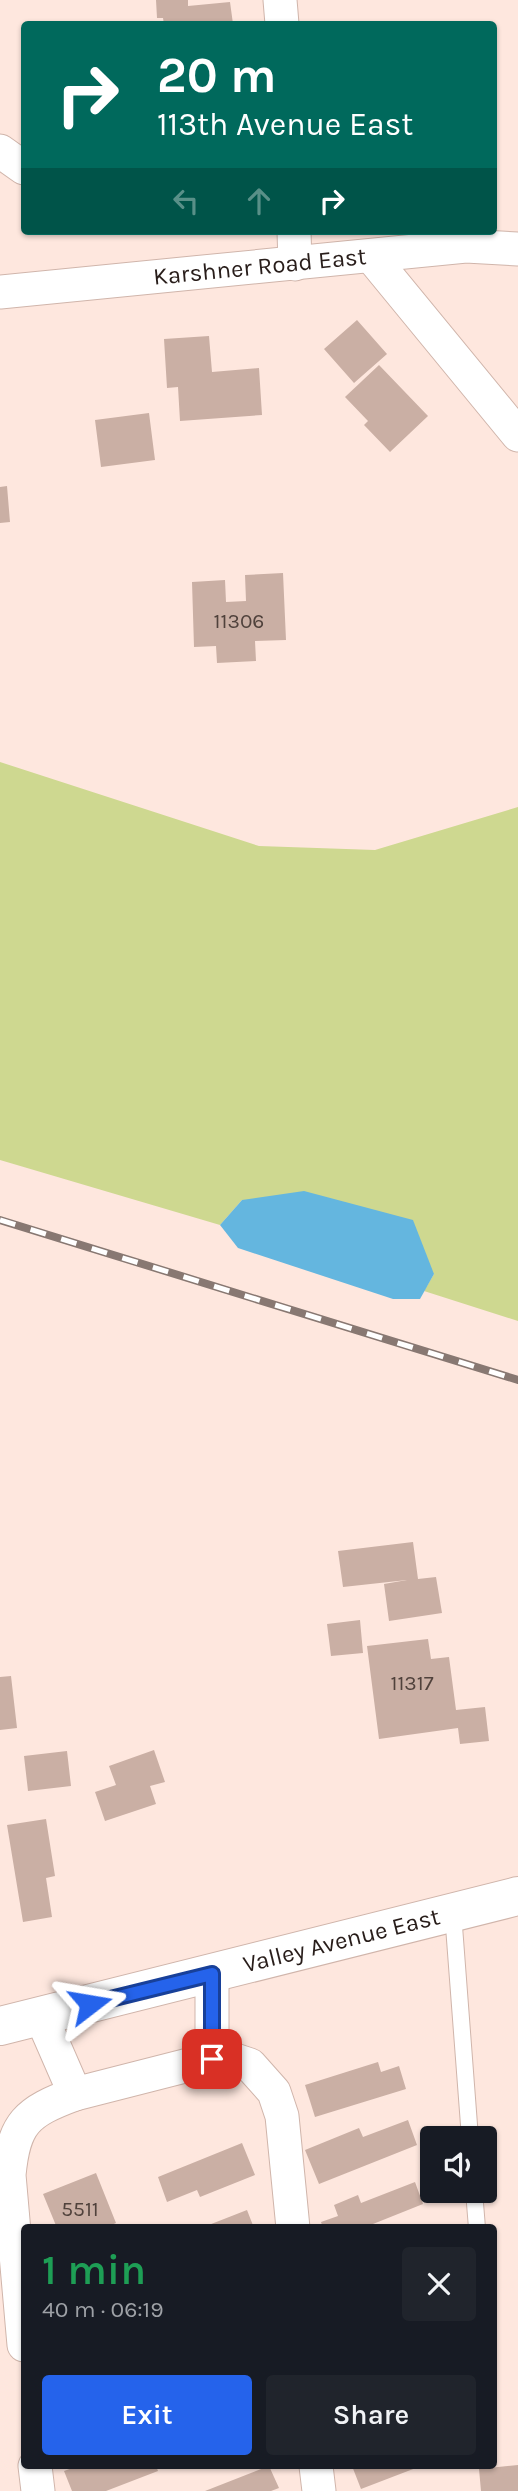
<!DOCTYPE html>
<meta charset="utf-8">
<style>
:root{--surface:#171b24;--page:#20242c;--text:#f1f3f6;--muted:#9ea1a6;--accent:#2563eb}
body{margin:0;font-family:Karla,sans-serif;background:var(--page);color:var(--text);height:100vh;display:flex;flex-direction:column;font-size:26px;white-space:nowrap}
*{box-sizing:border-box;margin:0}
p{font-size:23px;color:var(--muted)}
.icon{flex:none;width:38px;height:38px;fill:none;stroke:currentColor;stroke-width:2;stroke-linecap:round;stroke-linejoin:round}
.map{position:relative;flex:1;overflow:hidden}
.sheet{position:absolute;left:21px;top:2224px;width:476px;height:245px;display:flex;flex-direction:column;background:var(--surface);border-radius:7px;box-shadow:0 2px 5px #0004}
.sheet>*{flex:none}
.banner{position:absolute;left:21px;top:21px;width:476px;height:214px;border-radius:7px;box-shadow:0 2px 5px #0004;background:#00695c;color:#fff;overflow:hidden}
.tools{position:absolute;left:420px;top:2126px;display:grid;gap:14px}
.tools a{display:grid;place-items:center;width:77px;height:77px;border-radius:7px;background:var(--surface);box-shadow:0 2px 5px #0004;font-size:35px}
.pin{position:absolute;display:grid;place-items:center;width:60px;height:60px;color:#fff;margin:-30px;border-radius:14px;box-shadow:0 4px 10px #0006}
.me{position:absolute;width:77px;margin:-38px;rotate:76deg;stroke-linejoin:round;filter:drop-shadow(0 0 5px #0008)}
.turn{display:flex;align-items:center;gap:24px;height:147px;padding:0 21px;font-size:32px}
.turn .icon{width:91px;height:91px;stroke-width:2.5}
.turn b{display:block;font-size:49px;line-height:60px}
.lanes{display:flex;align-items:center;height:66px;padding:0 21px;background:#0003;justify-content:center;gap:35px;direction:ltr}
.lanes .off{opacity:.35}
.round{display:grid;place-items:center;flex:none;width:74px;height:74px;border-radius:7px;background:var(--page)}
.head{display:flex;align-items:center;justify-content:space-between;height:119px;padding:0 21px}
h1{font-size:42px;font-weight:600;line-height:52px;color:#1e9e55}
.primary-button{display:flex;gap:14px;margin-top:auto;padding:14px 21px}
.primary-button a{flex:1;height:80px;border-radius:7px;background:var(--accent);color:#fff;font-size:28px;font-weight:600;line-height:80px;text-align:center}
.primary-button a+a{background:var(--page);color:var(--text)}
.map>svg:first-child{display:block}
</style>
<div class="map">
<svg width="518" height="2491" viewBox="0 0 518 2491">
<rect width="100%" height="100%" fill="#fee7de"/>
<!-- green -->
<path fill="#ced890" d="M0 762 259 846 375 850 518 807V1321L424 1291 434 1274 242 1200 220 1225 0 1160Z"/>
<!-- water -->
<path fill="#64b6df" d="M304 1191 413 1220 434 1274 420 1299H393L238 1248 220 1225 242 1200Z"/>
<!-- building -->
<path fill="#caafa4" d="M156 0H188V6L230 2 233 24H164L163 18H157Z
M357 320 387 354 354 383 324 349Z
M209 336 212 372 259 368 262 415 180 421 178 387 167 388 164 339Z
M379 365 428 416 390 452 364 425 368 421 345 397Z
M149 413 155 460 101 467 95 420Z
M7 486 10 522 0 523V487Z
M283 573 286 640 255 641 256 661 217 663 216 646 194 647 192 582 225 580 226 602 246 601 245 575Z
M413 1542 418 1579 436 1577 442 1613 389 1621 384 1584 407 1580 343 1587 338 1551Z
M360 1620 363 1653 331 1656 327 1624Z
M428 1639 431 1659 449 1657 456 1710 485 1707 489 1741 460 1744 458 1728 379 1739 367 1646Z
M11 1676 17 1728 0 1730V1677Z
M154 1750 165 1782 150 1786 156 1804 105 1821 95 1792 116 1785 109 1766Z
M67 1751 71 1786 28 1791 24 1756Z
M46 1819 55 1876 46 1878 52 1917 23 1922 7 1825Z
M378 2062 381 2072 399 2066 406 2089 315 2117 305 2085Z
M408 2120 417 2145 319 2184 305 2150 359 2128 363 2137Z
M242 2143 255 2175 200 2197 197 2190 167 2202 158 2177Z
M96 2173 116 2223 105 2228H57L43 2194Z
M415 2182 423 2204 363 2228H323L321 2222 338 2216 334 2205 358 2195 361 2203Z
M247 2210 254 2228H201Z
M518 2465V2491H481L479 2469Z
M78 2466H156L158 2471 106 2491H72L64 2471Z
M269 2466 279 2488 271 2491H205Z
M352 2466H421L361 2489Z"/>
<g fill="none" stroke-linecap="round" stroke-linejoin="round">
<!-- lane casing -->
<g stroke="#d0b5ab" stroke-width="18">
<path id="lane" d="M453 1913 470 2138
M474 2191 477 2228"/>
</g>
<!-- street casing -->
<g stroke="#d0b5ab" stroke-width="35">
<g id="street">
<path d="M280 0 282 24"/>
<path d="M0 151 24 168"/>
<path d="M294 231 295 264"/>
<path d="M371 256 518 435"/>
<path id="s1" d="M0 292 466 246 518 249"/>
<path d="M212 1974V2059H232L250 2065 274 2092 282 2116 293 2228"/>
<path d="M75 2094 212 2059"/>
<path d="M24 2345 9 2175C14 2123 26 2112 75 2094L41 2016"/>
<path d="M35 2466 38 2491"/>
<path d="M316 2466 319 2491"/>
</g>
</g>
<!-- secondary casing -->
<g stroke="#d0b5ab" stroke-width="40">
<g id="secondary">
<path id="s2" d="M0 2026 518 1896"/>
</g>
</g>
<!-- lane -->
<use href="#lane" stroke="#fff" stroke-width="16"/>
<!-- street -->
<use href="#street" stroke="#fff" stroke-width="33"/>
<!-- secondary -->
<use href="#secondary" stroke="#fff" stroke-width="38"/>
<!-- rail casing -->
<g stroke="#887872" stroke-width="8">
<path id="rail" d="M0 1220 518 1380"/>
</g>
<!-- rail -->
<use href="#rail" stroke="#fff" stroke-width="5" stroke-dasharray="16" stroke-linecap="butt"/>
</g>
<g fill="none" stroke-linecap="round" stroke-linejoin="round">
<!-- route casing -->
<g stroke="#184099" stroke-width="18">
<path id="route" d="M90 2004 212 1974V2059"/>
</g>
<!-- route -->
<use href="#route" stroke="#2563eb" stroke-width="12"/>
</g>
<g text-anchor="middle" stroke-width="5" stroke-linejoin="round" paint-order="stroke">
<!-- number labels -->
<g font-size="21" fill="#50423c">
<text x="239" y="628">11306</text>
<text x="412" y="1690">11317</text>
<text x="80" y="2216">5511</text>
</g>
<!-- street labels -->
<g font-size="24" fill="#281d1a" stroke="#fff">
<text dy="8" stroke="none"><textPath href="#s1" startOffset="261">Karshner Road East</textPath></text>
<text dy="8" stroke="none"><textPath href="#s2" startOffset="352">Valley Avenue East</textPath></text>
</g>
</g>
</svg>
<div class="tools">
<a><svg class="icon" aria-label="sound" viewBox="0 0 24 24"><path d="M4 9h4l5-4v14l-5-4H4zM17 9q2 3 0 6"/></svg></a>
</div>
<div class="pin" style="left:212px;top:2059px;background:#d93025"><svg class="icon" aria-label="arrive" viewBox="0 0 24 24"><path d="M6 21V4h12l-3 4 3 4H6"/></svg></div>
<svg class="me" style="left:90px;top:2004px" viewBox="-20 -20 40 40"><path d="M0-17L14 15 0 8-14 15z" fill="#2563eb" stroke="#fff" stroke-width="4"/></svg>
<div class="banner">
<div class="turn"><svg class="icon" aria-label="right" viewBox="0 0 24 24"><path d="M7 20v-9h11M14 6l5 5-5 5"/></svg><div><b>20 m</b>113th Avenue East</div></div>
<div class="lanes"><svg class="icon off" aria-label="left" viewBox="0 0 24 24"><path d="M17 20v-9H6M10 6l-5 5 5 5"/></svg><svg class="icon off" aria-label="ahead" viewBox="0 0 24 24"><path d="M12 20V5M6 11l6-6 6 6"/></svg><svg class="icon" aria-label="right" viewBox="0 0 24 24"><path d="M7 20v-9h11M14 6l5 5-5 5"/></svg></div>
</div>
<section class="sheet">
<div class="head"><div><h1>1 min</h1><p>40 m · 06:19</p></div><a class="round"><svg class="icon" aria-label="close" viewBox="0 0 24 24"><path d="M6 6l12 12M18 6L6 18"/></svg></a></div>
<div class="primary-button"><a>Exit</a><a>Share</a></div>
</section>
</div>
